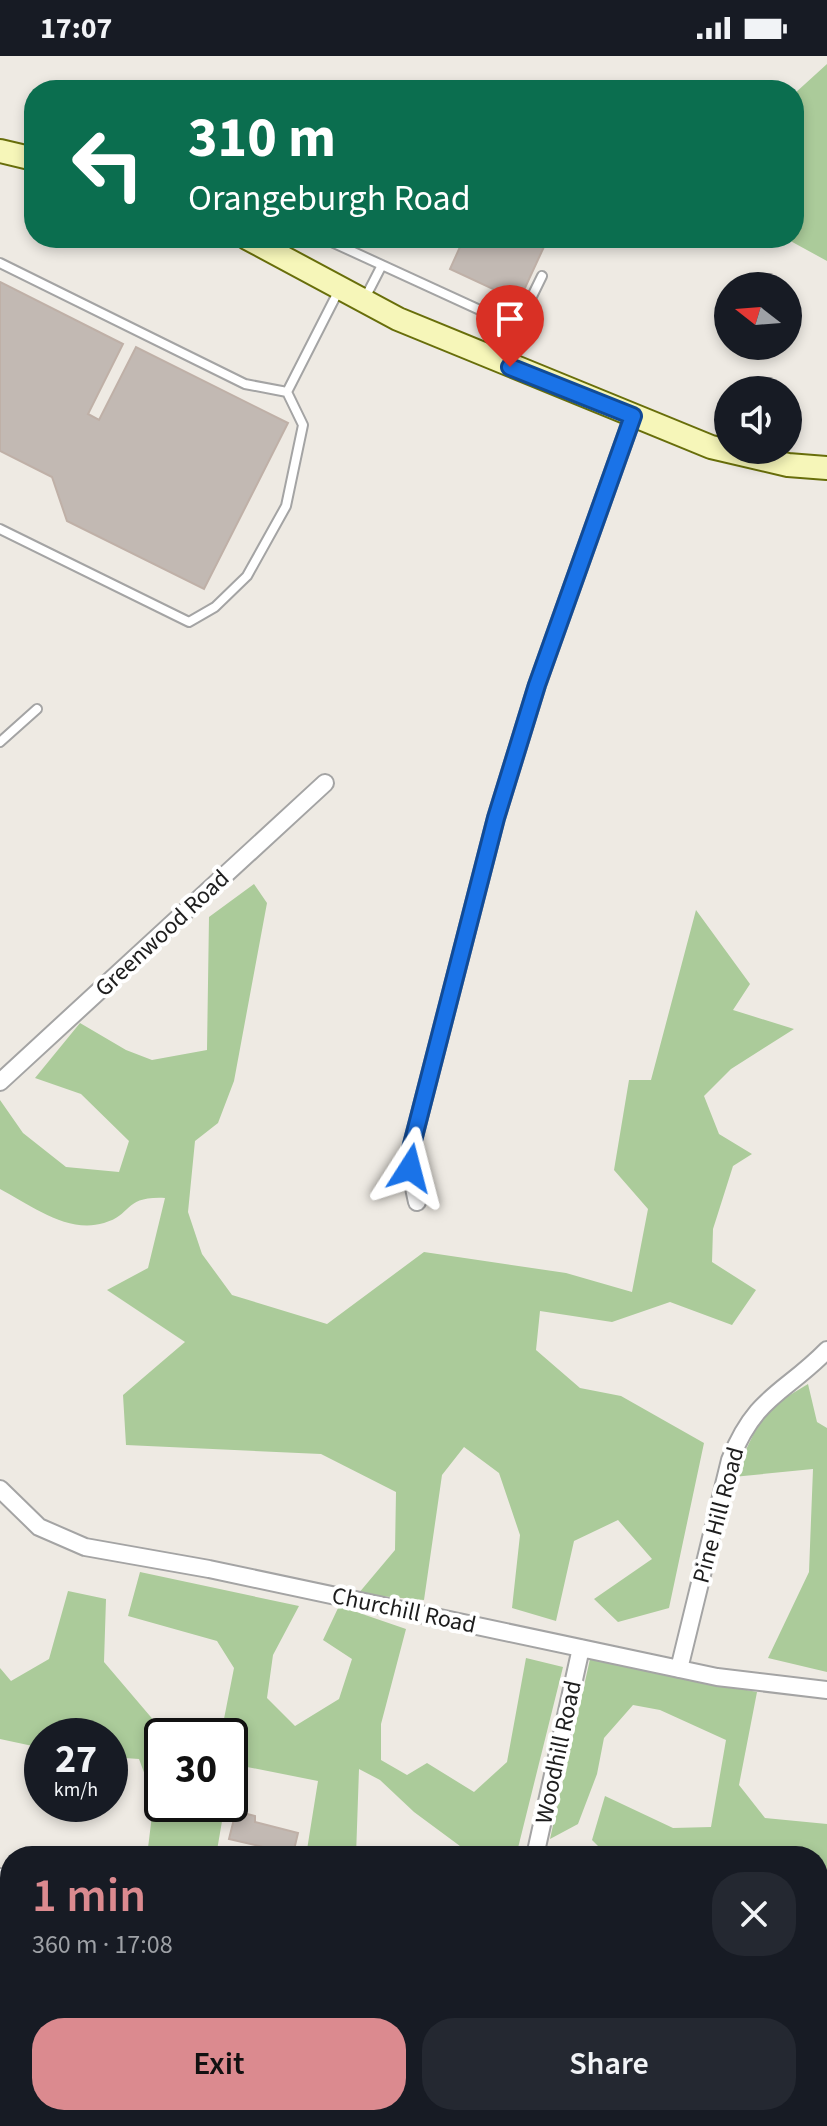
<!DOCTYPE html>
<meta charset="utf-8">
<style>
:root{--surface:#171b24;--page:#242831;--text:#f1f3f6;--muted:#9ea1a6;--accent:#db8a8f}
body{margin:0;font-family:"Source Sans 3",sans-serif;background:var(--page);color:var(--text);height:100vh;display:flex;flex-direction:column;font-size:30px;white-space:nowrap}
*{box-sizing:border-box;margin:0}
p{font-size:26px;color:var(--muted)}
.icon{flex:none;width:44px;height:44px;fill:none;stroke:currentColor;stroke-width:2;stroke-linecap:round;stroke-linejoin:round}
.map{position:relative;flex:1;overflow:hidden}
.details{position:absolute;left:0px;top:1790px;width:828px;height:280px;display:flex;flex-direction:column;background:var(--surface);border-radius:32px 32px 0 0;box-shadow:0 4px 12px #0003}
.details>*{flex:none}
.banner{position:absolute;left:24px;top:24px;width:780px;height:168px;border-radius:32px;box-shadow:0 4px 12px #0003;background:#0b6e4f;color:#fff;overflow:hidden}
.needle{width:52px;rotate:287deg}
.tools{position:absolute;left:714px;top:216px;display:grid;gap:16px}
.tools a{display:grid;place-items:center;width:88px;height:88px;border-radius:50%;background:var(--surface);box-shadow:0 4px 12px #0003;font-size:40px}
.speed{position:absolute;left:24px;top:1662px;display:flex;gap:16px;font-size:40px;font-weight:700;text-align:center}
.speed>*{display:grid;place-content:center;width:104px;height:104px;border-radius:50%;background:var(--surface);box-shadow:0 4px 12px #0003;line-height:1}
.speed small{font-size:20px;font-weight:400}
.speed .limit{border:4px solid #111;border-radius:12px;background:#fff;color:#111}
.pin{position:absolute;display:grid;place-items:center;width:68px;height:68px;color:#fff;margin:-82px -34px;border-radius:50% 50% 50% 0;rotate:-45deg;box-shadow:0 0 8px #0007}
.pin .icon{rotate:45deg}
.me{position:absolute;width:88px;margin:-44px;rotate:9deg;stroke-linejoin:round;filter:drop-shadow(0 0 6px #0008)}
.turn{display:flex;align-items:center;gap:28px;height:168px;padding:0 32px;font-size:36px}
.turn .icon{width:104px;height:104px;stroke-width:2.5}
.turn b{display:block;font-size:56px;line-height:68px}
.round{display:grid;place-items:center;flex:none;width:84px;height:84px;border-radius:32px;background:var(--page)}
.summary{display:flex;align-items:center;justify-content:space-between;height:136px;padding:0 32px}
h1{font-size:48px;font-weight:600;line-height:60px;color:var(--accent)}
.button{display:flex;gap:16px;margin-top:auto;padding:16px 32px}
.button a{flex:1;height:92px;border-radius:32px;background:var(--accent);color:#111;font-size:32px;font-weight:600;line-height:92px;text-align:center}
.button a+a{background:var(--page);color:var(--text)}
.status{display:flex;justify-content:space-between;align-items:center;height:56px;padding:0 40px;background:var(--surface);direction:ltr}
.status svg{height:22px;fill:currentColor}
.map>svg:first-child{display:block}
</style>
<div class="status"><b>17:07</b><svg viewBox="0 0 49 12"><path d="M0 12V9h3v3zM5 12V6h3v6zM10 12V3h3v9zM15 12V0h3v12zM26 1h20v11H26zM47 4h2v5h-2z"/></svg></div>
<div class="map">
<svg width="827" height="2070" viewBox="0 0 827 2070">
<rect width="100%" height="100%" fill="#eeeae3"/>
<!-- forest -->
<path fill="#abcb9a" d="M827 8V205L785 182H794V38Z
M254 828 267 847 234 1025 218 1067 195 1085 188 1156 202 1198 232 1239 327 1268 424 1196 566 1217 632 1236 648 1153 614 1114 629 1024H651L696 854 750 928 733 954 794 973 731 1013 704 1040 719 1078 752 1098 733 1110 713 1173 712 1206 756 1234 732 1269 670 1246 612 1266 540 1255 536 1294 580 1332 621 1340 704 1387 669 1552 618 1566 594 1543 652 1503 618 1464 574 1485 556 1565 512 1552 520 1479 499 1417 464 1391 442 1419 424 1544 358 1538 395 1494 396 1436 321 1398 126 1389 123 1339 185 1286 107 1234 148 1212 165 1142C123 1140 133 1159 104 1167 67 1178 31 1149 0 1133V1044L23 1077 66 1111 119 1116 129 1085 81 1038 35 1022 80 967 126 994 152 1004 207 994 209 861Z
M808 1328 817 1366 827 1372V1616L768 1602 809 1516 813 1413 733 1421 765 1354Z
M140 1516 299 1550 273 1599 267 1642 295 1670 339 1643 352 1603 323 1584 339 1550 406 1573 381 1668V1704L407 1719 427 1707 474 1736 507 1706 526 1602 563 1611 516 1800H464V1793L414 1756 380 1724 359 1713 356 1800H306L318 1725 242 1710 230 1729V1680H211L222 1673 234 1612 217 1585 128 1560Z
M68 1535 106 1543 104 1606 167 1680H162V1748H225L216 1800H147L154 1743 139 1703 110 1701V1680H42V1692L0 1683V1612L11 1625 49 1603Z
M590 1603 757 1636 739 1729 765 1762 827 1768V1822L818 1823V1800H608L592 1784 605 1740 673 1772 711 1771 726 1684 660 1654 633 1649 604 1682 597 1718 578 1768 550 1783Z
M0 1959 10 1961V2060H241L287 2070H0Z"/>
<!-- building -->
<path fill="#c2b9b3" stroke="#bfb0a7" stroke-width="2" d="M464 182H548L519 245 450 213Z
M0 226 123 288 88 358 99 364 136 291 288 367 204 533 67 465 52 421 0 395Z
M236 1755 255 1760V1766L298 1777 293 1798 229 1783Z"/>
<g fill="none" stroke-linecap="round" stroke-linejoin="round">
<!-- lane casing -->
<g stroke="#a4a4a4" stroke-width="12">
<path id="lane" d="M323 182 517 271 542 220
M0 207 245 328 287 336
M364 244 382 209
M505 303 517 271
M287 336 339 234
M0 473 189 566 215 551 247 520 286 450 303 369 287 336
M0 686 37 653"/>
</g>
<!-- street casing -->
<g stroke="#a4a4a4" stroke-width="20">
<path id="street" d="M0 1026 325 727
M417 1146 408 1104 496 762 537 629 633 360
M0 1433 39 1471 85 1491 209 1513 717 1621 827 1634
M679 1613 730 1404C756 1339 784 1338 827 1294
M535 1800 581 1592
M0 1821 10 1824
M818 1986 827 1987"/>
</g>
<!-- secondary casing -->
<g stroke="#686e0a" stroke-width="26">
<path id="secondary" d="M0 95 34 103
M247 182 398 263 711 391 788 409 827 412"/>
</g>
<!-- lane -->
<use href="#lane" stroke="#fff" stroke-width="8"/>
<!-- street -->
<use href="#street" stroke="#fff" stroke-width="16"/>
<!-- secondary -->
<use href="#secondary" stroke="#f6f6b9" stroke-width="22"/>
</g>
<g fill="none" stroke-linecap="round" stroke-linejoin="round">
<!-- route casing -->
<g stroke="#114b97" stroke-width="20">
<path id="route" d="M410 1112 408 1104 496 762 537 629 633 360 510 311"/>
</g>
<!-- route -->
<use href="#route" stroke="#1a73e8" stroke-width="14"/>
</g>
<g text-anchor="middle" stroke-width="8" stroke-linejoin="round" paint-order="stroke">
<!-- street labels -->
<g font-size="24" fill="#1d1d1d" stroke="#fff">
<text transform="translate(162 877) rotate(-43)" y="8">Greenwood Road</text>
<text transform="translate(718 1459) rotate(-75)" y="8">Pine Hill Road</text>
<text transform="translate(404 1554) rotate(12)" y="8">Churchill Road</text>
<text transform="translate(558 1696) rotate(-78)" y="8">Woodhill Road</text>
</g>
</g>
</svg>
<div class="tools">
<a><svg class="needle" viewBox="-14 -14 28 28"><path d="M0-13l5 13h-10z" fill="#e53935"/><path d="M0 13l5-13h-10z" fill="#9ea1a6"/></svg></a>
<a><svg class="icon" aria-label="sound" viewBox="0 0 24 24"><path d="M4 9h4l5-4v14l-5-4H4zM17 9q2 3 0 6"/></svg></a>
</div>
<div class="speed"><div>27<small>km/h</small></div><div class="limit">30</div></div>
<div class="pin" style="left:510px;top:311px;background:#d93025"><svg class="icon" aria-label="arrive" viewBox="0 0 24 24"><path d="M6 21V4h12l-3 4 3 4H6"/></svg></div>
<svg class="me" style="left:410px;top:1112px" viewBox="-20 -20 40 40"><path d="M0-17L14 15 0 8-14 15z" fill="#1a73e8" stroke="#fff" stroke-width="4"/></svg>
<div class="banner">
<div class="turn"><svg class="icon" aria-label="left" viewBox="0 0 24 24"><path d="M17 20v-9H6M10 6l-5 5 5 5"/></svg><div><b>310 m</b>Orangeburgh Road</div></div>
</div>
<section class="details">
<div class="summary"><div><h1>1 min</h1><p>360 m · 17:08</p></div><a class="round"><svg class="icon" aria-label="close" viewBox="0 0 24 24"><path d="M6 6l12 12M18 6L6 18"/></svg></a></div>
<div class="button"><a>Exit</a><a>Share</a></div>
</section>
</div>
